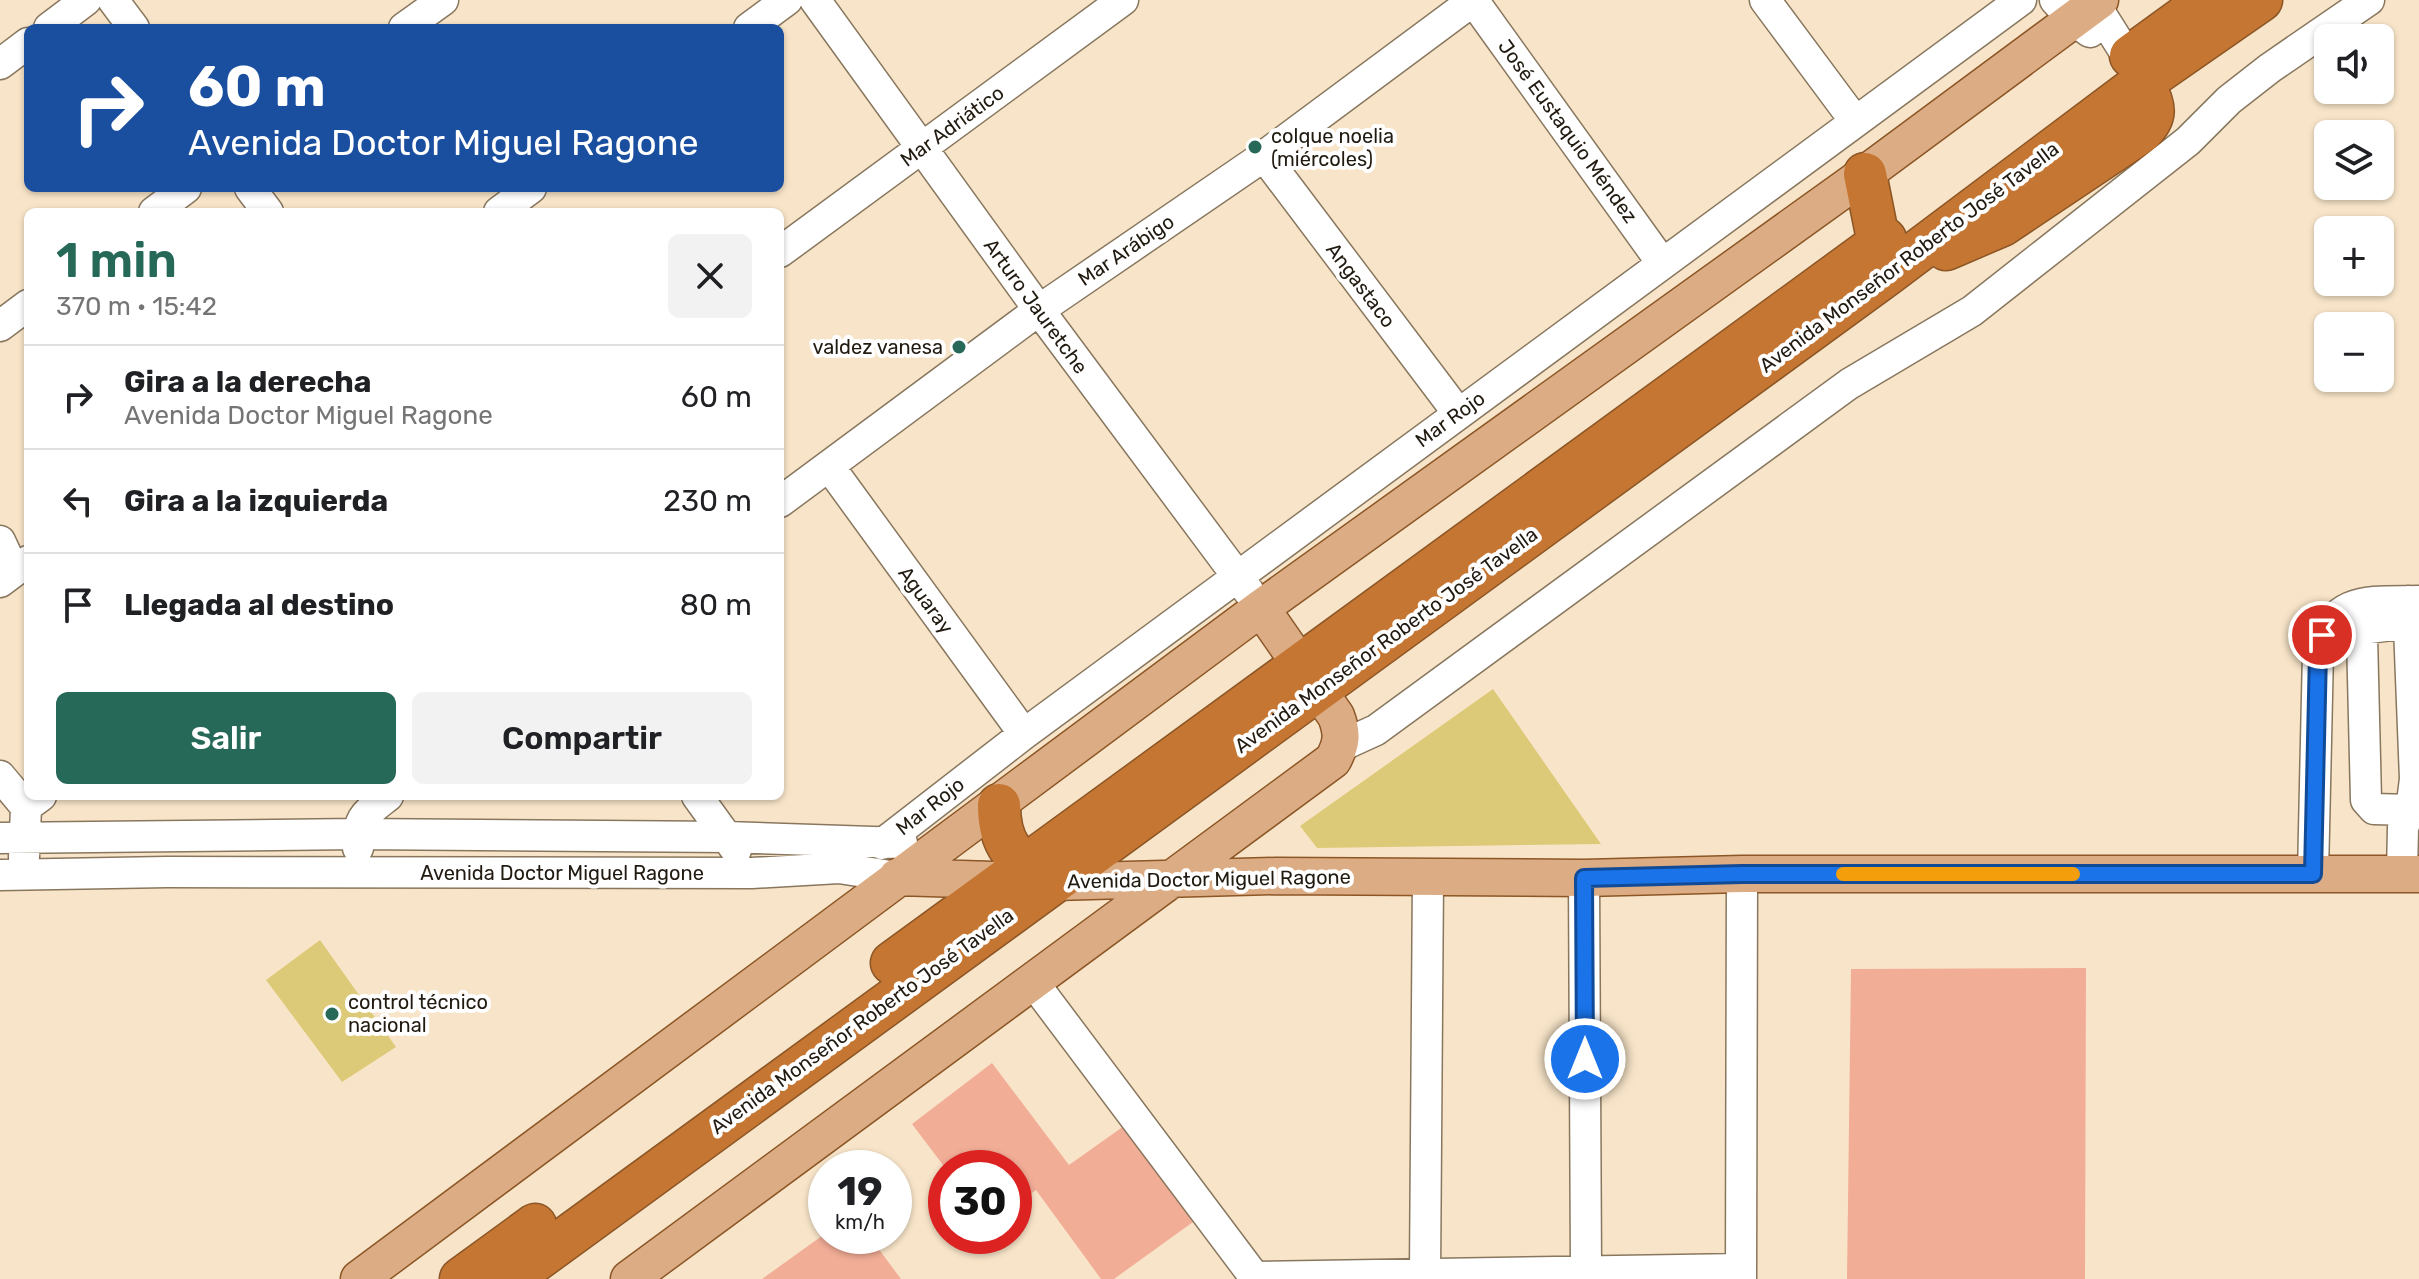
<!DOCTYPE html>
<html lang="es">
<meta charset="utf-8">
<style>
:root{--surface:#fff;--page:#f2f2f2;--text:#202124;--muted:#757577;--line:#e0e0e0;--accent:#276958}
body{margin:0;font-family:Rubik,sans-serif;background:var(--page);color:var(--text);height:100vh;display:flex;flex-direction:column;font-size:30px;white-space:nowrap}
*{box-sizing:border-box;margin:0}
p{font-size:26px;color:var(--muted)}
.icon{flex:none;width:44px;height:44px;fill:none;stroke:currentColor;stroke-width:2;stroke-linecap:round;stroke-linejoin:round}
.map{position:relative;flex:1;overflow:hidden}
.details{position:absolute;left:24px;top:208px;width:760px;height:592px;display:flex;flex-direction:column;background:var(--surface);border-radius:12px;box-shadow:0 2px 6px #0004}
.details>*{flex:none}
.guide{position:absolute;left:24px;top:24px;width:760px;height:168px;border-radius:12px;box-shadow:0 2px 6px #0004;background:#1a4fa0;color:#fff;overflow:hidden}
.controls{position:absolute;left:2314px;top:24px;display:grid;gap:16px}
.controls a{display:grid;place-items:center;width:80px;height:80px;border-radius:12px;background:var(--surface);box-shadow:0 2px 6px #0004;font-size:40px}
.speed{position:absolute;left:808px;top:1150px;display:flex;gap:16px;font-size:40px;font-weight:700;text-align:center}
.speed>*{display:grid;place-content:center;width:104px;height:104px;border-radius:50%;background:var(--surface);box-shadow:0 2px 6px #0004;line-height:1}
.speed small{font-size:20px;font-weight:400}
.speed .limit{border:12px solid #d22;background:#fff;color:#111}
.pin{position:absolute;display:grid;place-items:center;width:68px;height:68px;color:#fff;margin:-34px;border:4px solid #fff;border-radius:50%;box-shadow:0 2px 8px #0007}
.me{position:absolute;width:88px;margin:-44px;rotate:0deg;stroke-linejoin:round;filter:drop-shadow(0 0 6px #0008)}
.turn{display:flex;align-items:center;gap:28px;height:168px;padding:0 32px;font-size:36px}
.turn .icon{width:104px;height:104px;stroke-width:2.5}
.turn b{display:block;font-size:56px;line-height:68px}
.round{display:grid;place-items:center;flex:none;width:84px;height:84px;border-radius:12px;background:var(--page)}
.overview{display:flex;align-items:center;justify-content:space-between;height:136px;padding:0 32px}
h1{font-size:48px;font-weight:600;line-height:60px;color:var(--accent)}
.primary-button{display:flex;gap:16px;margin-top:auto;padding:16px 32px}
.primary-button a{flex:1;height:92px;border-radius:12px;background:var(--accent);color:#fff;font-size:32px;font-weight:600;line-height:92px;text-align:center}
.primary-button a+a{background:var(--page);color:var(--text)}
ul{padding:0;list-style:none}
li{display:flex;align-items:center;gap:24px;height:104px;padding:0 32px;border-top:2px solid var(--line)}
li div{flex:1}
li b{display:block;font-size:30px}
li em{font-style:normal}
.map>svg:first-child{display:block}
</style>
<div class="map">
<svg width="2419" height="1279" viewBox="0 0 2419 1279">
<rect width="100%" height="100%" fill="#f8e5c9"/>
<!-- green -->
<path fill="#f2ad97" d="M2086 968 2085 1279H1847L1851 969Z
M992 1063 1069 1165 1124 1126 1193 1222 1114 1279H1101L1036 1190 1014 1206V1168L946 1169 912 1124Z
M826 1233V1236H869L901 1279H762Z"/>
<!-- building -->
<path fill="#ddca78" d="M1493 689 1601 844 1317 848 1300 826Z
M320 940 396 1047 342 1082 266 980Z"/>
<g fill="none" stroke-linecap="round" stroke-linejoin="round">
<!-- minor casing -->
<g stroke="#88775e" stroke-width="33">
<path id="minor" d="M113 0 134 28
M815 0 1039 310 1249 592
M1473 0 1662 263
M1765 0 1855 121
M2055 0 2073 20 2090 32
M2092 0 2138 73
M49 28 86 0
M404 28 443 0
M749 28 787 0
M0 64 28 43
M1264 156 1458 413
M250 188 268 212
M154 212 186 188
M499 212 531 188
M780 252 1123 0
M0 326 28 305
M829 466 1024 734
M780 502 1039 310 1264 156 1474 0
M0 541 14 571
M0 582 28 561
M2409 623 2369 628 2362 636 2366 800 2374 809 2411 810
M1341 746 1376 730 1849 384 1972 311 2188 141 2229 100 2270 68 2369 0
M0 776 26 807
M697 796 736 850
M0 838 357 834 727 837 902 843
M882 844 1024 734 2021 0
M358 848C357 817 365 814 388 796
M24 857 26 807 41 796
M2313 874 2318 652C2332 595 2370 602 2419 601
M2402 874 2403 827 2411 810 2415 779 2408 601
M0 875 167 872 752 873 839 868 897 877
M1584 878 1586 1271
M1033 982 1256 1279
M1425 1273 1428 877
M1254 1277 1741 1269
M1741 1279 1742 874"/>
</g>
<!-- major casing -->
<g stroke="#8c5626" stroke-width="39">
<path id="major" d="M897 877 1054 882 1276 876 1584 878 1742 874H2419
M359 1279 1261 608 1865 174 2100 0
M629 1279 1333 760C1342 743 1343 734 1336 716L1261 608"/>
</g>
<!-- highway casing -->
<g stroke="#8c5626" stroke-width="45">
<path id="highway" d="M2131 56 2208 0
M1865 174 1879 244
M1946 249 2002 225 2141 132C2160 113 2152 105 2143 82
M999 805C999 845 1014 860 1048 878
M892 963 1885 239
M461 1279 535 1225
M510 1279 1886 275 2143 82 2261 0"/>
</g>
<!-- minor -->
<use href="#minor" stroke="#fff" stroke-width="30"/>
<!-- major -->
<use href="#major" stroke="#dcad84" stroke-width="36"/>
<!-- highway -->
<use href="#highway" stroke="#c57632" stroke-width="42"/>
</g>
<g fill="none" stroke-linecap="round" stroke-linejoin="round">
<!-- route casing -->
<g stroke="#114b97" stroke-width="20">
<path id="route" d="M1585 1059 1584 878 1742 874H2313L2318 652 2322 635"/>
</g>
<!-- route -->
<use href="#route" stroke="#1a73e8" stroke-width="14"/>
<!-- slow -->
<path stroke="#f59e0b" stroke-width="14" d="M1843 874H2073"/>
</g>
<!-- markers -->
<g fill="#276958" stroke="#fff" stroke-width="3">
<circle cx="1255" cy="147" r="8"/>
<circle cx="959" cy="347" r="8"/>
<circle cx="332" cy="1014" r="8"/>
</g>
<g text-anchor="middle" stroke-width="8" stroke-linejoin="round" paint-order="stroke">
<!-- street labels -->
<g font-size="20" fill="#211a10" stroke="#fff">
<text transform="translate(952 126) rotate(-36)" y="7">Mar Adriático</text>
<text transform="translate(1568 131) rotate(54)" y="7">José Eustaquio Méndez</text>
<text transform="translate(1126 250) rotate(-34)" y="7">Mar Arábigo</text>
<text transform="translate(1909 257) rotate(-37)" y="7">Avenida Monseñor Roberto José Tavella</text>
<text transform="translate(1361 285) rotate(53)" y="7">Angastaco</text>
<text transform="translate(1036 306) rotate(54)" y="7">Arturo Jauretche</text>
<text transform="translate(1450 419) rotate(-36)" y="7">Mar Rojo</text>
<text transform="translate(926 600) rotate(54)" y="7">Aguaray</text>
<text transform="translate(1386 640) rotate(-36)" y="7">Avenida Monseñor Roberto José Tavella</text>
<text transform="translate(930 806) rotate(-38)" y="7">Mar Rojo</text>
<text x="562" y="880">Avenida Doctor Miguel Ragone</text>
<text transform="translate(1209 879) rotate(-1)" y="7">Avenida Doctor Miguel Ragone</text>
<text transform="translate(862 1021) rotate(-36)" y="7">Avenida Monseñor Roberto José Tavella</text>
</g>
<!-- poi labels -->
<g font-size="20" fill="#211a10" stroke="#fff" text-anchor="start">
<text x="1271" y="143">colque noelia<tspan x="1271" dy="23">(miércoles)</tspan></text>
<text x="943" y="354" text-anchor="end">valdez vanesa</text>
<text x="348" y="1009">control técnico<tspan x="348" dy="23">nacional</tspan></text>
</g>
</g>
</svg>
<div class="controls">
<a><svg class="icon" aria-label="sound" viewBox="0 0 24 24"><path d="M4 9h4l5-4v14l-5-4H4zM17 9q2 3 0 6"/></svg></a>
<a><svg class="icon" aria-label="layers" viewBox="0 0 24 24"><path d="M12 4l9 5-9 5-9-5zM3 14l9 5 9-5"/></svg></a>
<a>+</a>
<a>−</a>
</div>
<div class="speed"><div>19<small>km/h</small></div><div class="limit">30</div></div>
<div class="pin" style="left:2322px;top:635px;background:#d93025"><svg class="icon" aria-label="arrive" viewBox="0 0 24 24"><path d="M6 21V4h12l-3 4 3 4H6"/></svg></div>
<svg class="me" style="left:1585px;top:1059px" viewBox="-20 -20 40 40"><circle r="17" fill="#1a73e8" stroke="#fff" stroke-width="3"/><path d="M0-11L8 9 0 5-8 9z" fill="#fff"/></svg>
<div class="guide">
<div class="turn"><svg class="icon" aria-label="right" viewBox="0 0 24 24"><path d="M7 20v-9h11M14 6l5 5-5 5"/></svg><div><b>60 m</b>Avenida Doctor Miguel Ragone</div></div>
</div>
<section class="details">
<div class="overview"><div><h1>1 min</h1><p>370 m · 15:42</p></div><a class="round"><svg class="icon" aria-label="close" viewBox="0 0 24 24"><path d="M6 6l12 12M18 6L6 18"/></svg></a></div>
<ul>
<li><svg class="icon" aria-label="right" viewBox="0 0 24 24"><path d="M7 20v-9h11M14 6l5 5-5 5"/></svg><div><b>Gira a la derecha</b><p>Avenida Doctor Miguel Ragone</p></div><em>60 m</em></li>
<li><svg class="icon" aria-label="left" viewBox="0 0 24 24"><path d="M17 20v-9H6M10 6l-5 5 5 5"/></svg><div><b>Gira a la izquierda</b></div><em>230 m</em></li>
<li><svg class="icon" aria-label="arrive" viewBox="0 0 24 24"><path d="M6 21V4h12l-3 4 3 4H6"/></svg><div><b>Llegada al destino</b></div><em>80 m</em></li>
</ul>
<div class="primary-button"><a>Salir</a><a>Compartir</a></div>
</section>
</div>
